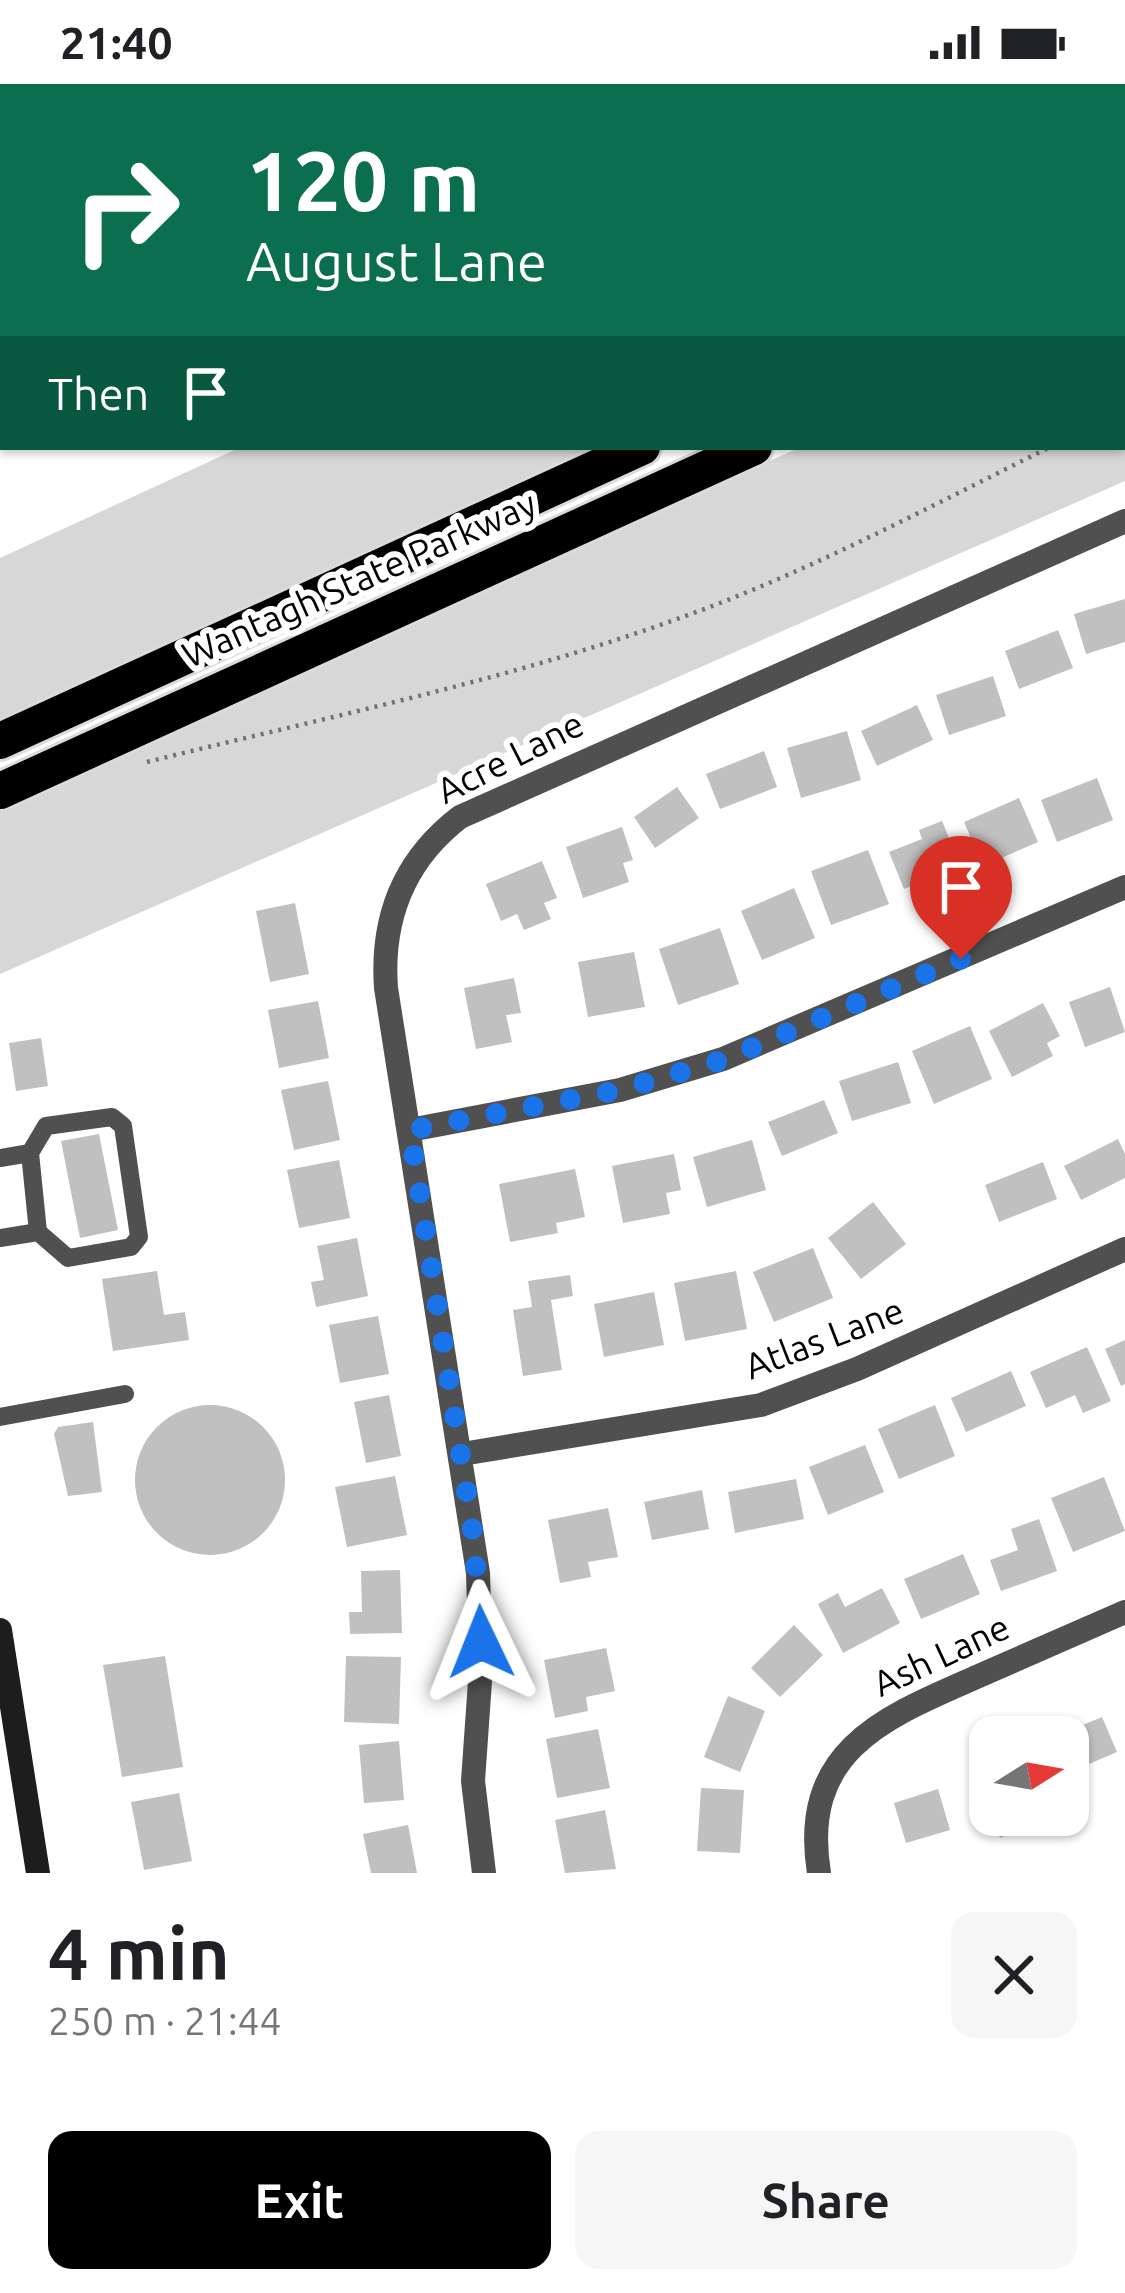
<!DOCTYPE html>
<meta charset="utf-8">
<style>
:root{--surface:#fff;--page:#f6f6f6;--text:#202124;--muted:#757577;--accent:#000}
body{margin:0;font-family:Ubuntu,sans-serif;background:var(--page);color:var(--text);height:100vh;display:flex;flex-direction:column;font-size:45px;white-space:nowrap}
*{box-sizing:border-box;margin:0}
p{font-size:39px;color:var(--muted)}
.icon{flex:none;width:66px;height:66px;fill:none;stroke:currentColor;stroke-width:2;stroke-linecap:round;stroke-linejoin:round}
.map{position:relative;height:1789px;overflow:hidden}
.sheet{display:flex;flex-direction:column;background:var(--surface);flex:1}
.sheet>*{flex:none}
.hud{position:absolute;left:0px;top:0px;width:1125px;height:366px;box-shadow:0 3px 9px #0004;background:#0b6e4f;color:#fff;overflow:hidden}
.needle{width:78px;rotate:79deg}
.fabs{position:absolute;left:969px;top:1632px;display:grid;gap:24px}
.fabs a{display:grid;place-items:center;width:120px;height:120px;border-radius:24px;background:var(--surface);box-shadow:0 3px 9px #0004;font-size:60px}
.pin{position:absolute;display:grid;place-items:center;width:102px;height:102px;color:#fff;margin:-123px -51px;border-radius:50% 50% 50% 0;rotate:-45deg;box-shadow:0 0 12px #0007}
.pin .icon{rotate:45deg}
.me{position:absolute;width:132px;margin:-66px;rotate:358deg;stroke-linejoin:round;filter:drop-shadow(0 0 9px #0008)}
.turn{display:flex;align-items:center;gap:42px;height:252px;padding:0 48px;font-size:54px}
.turn .icon{width:156px;height:156px;stroke-width:2.5}
.turn b{display:block;font-size:84px;line-height:102px}
.then{display:flex;align-items:center;height:114px;padding:0 48px;background:#0003;gap:24px;font-size:45px}
.round{display:grid;place-items:center;flex:none;width:126px;height:126px;border-radius:24px;background:var(--page)}
.headline{display:flex;align-items:center;justify-content:space-between;height:204px;padding:0 48px}
h1{font-size:72px;font-weight:700;line-height:90px}
.cta{display:flex;gap:24px;margin-top:auto;padding:24px 48px}
.cta a{flex:1;height:138px;border-radius:24px;background:var(--accent);color:#fff;font-size:48px;font-weight:700;line-height:138px;text-align:center}
.cta a+a{background:var(--page);color:var(--text)}
.status{display:flex;justify-content:space-between;align-items:center;height:84px;padding:0 60px;background:var(--surface);direction:ltr}
.status svg{height:33px;fill:currentColor}
.map>svg:first-child{display:block}
</style>
<div class="status"><b>21:40</b><svg viewBox="0 0 49 12"><path d="M0 12V9h3v3zM5 12V6h3v6zM10 12V3h3v9zM15 12V0h3v12zM26 1h20v11H26zM47 4h2v5h-2z"/></svg></div>
<div class="map">
<svg width="1125" height="1789" viewBox="0 0 1125 1789">
<rect width="100%" height="100%" fill="#fff"/>
<!-- green -->
<path fill="#d7d7d7" d="M1125 224V397L0 890V728L449 519 801 363H1122Z
M241 363H595L0 641V474Z"/>
<!-- building -->
<path fill="#c0c0c0" d="M1125 515V558L1086 570 1074 530Z
M1058 546 1073 584 1019 605 1005 567Z
M993 592 1006 632 949 651 936 611Z
M917 621 933 656 877 682 861 647Z
M847 647 861 696 801 714 787 664Z
M764 667 777 703 720 725 706 690Z
M1097 694 1113 736 1057 758 1041 716Z
M677 703 699 734 655 764 634 733Z
M1019 714 1038 758 983 782 964 738Z
M942 737 961 783 904 805 889 768 922 755 919 746Z
M622 743 633 776 623 779 629 798 583 814 566 763Z
M868 766 889 820 831 841 811 787Z
M542 777 557 814 544 819 551 835 524 846 517 830 501 837 486 800Z
M794 804 815 854 762 876 741 827Z
M295 819 309 890 270 898 256 827Z
M720 844 739 900 678 921 659 865Z
M634 868 645 923 588 933 578 878Z
M514 894 521 929 506 931 512 958 476 965 464 904Z
M1110 903 1125 948 1085 963 1069 918Z
M318 917 329 974 279 984 268 926Z
M1043 919 1060 952 1047 959 1053 972 1012 993 989 947Z
M970 942 992 995 934 1020 912 967Z
M41 954 48 1002 16 1007 9 959Z
M898 978 911 1019 852 1037 839 997Z
M328 997 340 1056 294 1066 281 1006Z
M824 1016 838 1049 782 1072 768 1038Z
M99 1050 118 1146 80 1154 61 1057Z
M1118 1055 1125 1070V1094L1081 1116 1064 1082Z
M752 1056 766 1106 707 1123 693 1073Z
M674 1070 681 1106 666 1109 670 1130 623 1139 612 1082Z
M339 1076 350 1134 299 1144 287 1086Z
M1043 1078 1057 1115 999 1138 985 1101Z
M575 1085 585 1133 556 1139 558 1149 510 1158 499 1100Z
M873 1118 906 1160 861 1195 828 1154Z
M357 1154 368 1212 316 1223 311 1198 324 1196 317 1162Z
M813 1164 833 1214 774 1238 753 1188Z
M157 1187 164 1231 185 1228 189 1256 113 1267 102 1195Z
M736 1187 747 1245 685 1257 674 1199Z
M570 1191 573 1212 551 1216 562 1286 523 1292 513 1226 532 1223 528 1197Z
M654 1208 664 1261 604 1273 594 1220Z
M378 1232 389 1290 340 1299 329 1241Z
M1125 1256V1300L1121 1302 1105 1265Z
M1087 1263 1111 1317 1083 1329 1075 1311 1046 1324 1030 1288Z
M1011 1287 1026 1322 966 1348 951 1314Z
M389 1311 401 1372 366 1379 354 1318Z
M135 1396a75 75 0 1 1 150 0a75 75 0 1 1-150 0Z
M935 1321 955 1372 899 1395 878 1345Z
M93 1338 102 1408 68 1412 54 1350 58 1343Z
M865 1361 884 1408 828 1431 809 1383Z
M395 1392 407 1451 347 1463 335 1403Z
M1104 1393 1125 1447 1073 1468 1051 1414Z
M796 1395 804 1435 735 1449 728 1408Z
M702 1406 709 1445 652 1456 644 1418Z
M608 1424 618 1473 588 1478 591 1493 560 1499 548 1436Z
M1039 1435 1057 1487 1001 1507 990 1476 1018 1466 1011 1445Z
M963 1470 980 1510 921 1535 904 1495Z
M400 1486 402 1549 350 1550 349 1528H362L361 1487Z
M882 1504 900 1539 843 1569 818 1520 838 1509 845 1523Z
M794 1541 823 1571 780 1613 751 1584Z
M606 1564 615 1607 586 1613 588 1627 555 1634 544 1576Z
M165 1572 183 1683 122 1693 103 1581Z
M346 1572 401 1573 399 1640 344 1638Z
M728 1612 765 1627 740 1688 704 1673Z
M1102 1633 1117 1668 1068 1689V1653H1054Z
M598 1645 610 1704 557 1714 546 1655Z
M399 1657 404 1716 364 1719 359 1661Z
M701 1704 744 1706 740 1769 697 1767Z
M938 1705 950 1746 906 1759 894 1719Z
M179 1709 192 1777 144 1786 131 1718Z
M605 1726 616 1785 565 1789 555 1736Z
M991 1731H1039L1041 1737 1000 1754Z
M408 1741 417 1789H371L363 1750Z"/>
<g fill="none" stroke-linecap="round" stroke-linejoin="round">
<!-- highway casing -->
<g stroke="#dbdbdb" stroke-width="42">
<path id="highway" d="M1122 159 1125 158
M1122 206 1125 204
M0 657 642 363
M0 707 754 363"/>
</g>
<!-- path -->
<path stroke="#727272" stroke-width="4.5" stroke-dasharray="3 6" stroke-linecap="butt" d="M1122 326 1125 324
M147 678C339 630 535 591 720 519 833 475 941 417 1050 363"/>
<!-- lane -->
<path stroke="#505050" stroke-width="18" d="M112 1033 123 1042 139 1153 131 1163 68 1174 38 1148 30 1069 46 1042Z
M0 1074 30 1069
M0 1154 38 1148
M0 1333 125 1310"/>
<!-- street -->
<path stroke="#505050" stroke-width="24" d="M1 0 3 15
M627 3 634 0
M410 1046 620 1006 723 975 1125 803
M462 1370 761 1321 857 1285 1125 1165
M484 1789 473 1697 481 1583 478 1489 386 904C381 834 404 776 460 733L1125 437
M819 1789C799 1665 885 1633 981 1591 1029 1570 1077 1549 1125 1528"/>
<!-- secondary -->
<path stroke="#1d1d1d" stroke-width="24" d="M0 1546 38 1789"/>
<!-- highway -->
<use href="#highway" stroke="#000" stroke-width="36"/>
</g>
<g fill="none" stroke-linecap="round" stroke-linejoin="round">
<!-- route -->
<path stroke="#1a73e8" stroke-width="21" stroke-dasharray="0 37.8" d="M481 1558 474 1456 410 1046 620 1006 723 976 961 875"/>
</g>
<g text-anchor="middle" stroke-width="12" stroke-linejoin="round" paint-order="stroke">
<!-- street labels -->
<g font-size="36" fill="#000" stroke="#fff">
<text transform="translate(359 495) rotate(-24)" y="13">Wantagh State Parkway</text>
<text transform="translate(510 673) rotate(-27)" y="13">Acre Lane</text>
<text transform="translate(824 1254) rotate(-21)" y="13">Atlas Lane</text>
<text transform="translate(941 1571) rotate(-25)" y="13">Ash Lane</text>
</g>
</g>
</svg>
<div class="fabs">
<a><svg class="needle" viewBox="-14 -14 28 28"><path d="M0-13l5 13h-10z" fill="#e53935"/><path d="M0 13l5-13h-10z" fill="#757577"/></svg></a>
</div>
<div class="pin" style="left:961px;top:875px;background:#d93025"><svg class="icon" aria-label="arrive" viewBox="0 0 24 24"><path d="M6 21V4h12l-3 4 3 4H6"/></svg></div>
<svg class="me" style="left:481px;top:1558px" viewBox="-20 -20 40 40"><path d="M0-17L14 15 0 8-14 15z" fill="#1a73e8" stroke="#fff" stroke-width="4"/></svg>
<div class="hud">
<div class="turn"><svg class="icon" aria-label="right" viewBox="0 0 24 24"><path d="M7 20v-9h11M14 6l5 5-5 5"/></svg><div><b>120 m</b>August Lane</div></div>
<div class="then">Then<svg class="icon" aria-label="arrive" viewBox="0 0 24 24"><path d="M6 21V4h12l-3 4 3 4H6"/></svg></div>
</div>
</div>
<section class="sheet">
<div class="headline"><div><h1>4 min</h1><p>250 m · 21:44</p></div><a class="round"><svg class="icon" aria-label="close" viewBox="0 0 24 24"><path d="M6 6l12 12M18 6L6 18"/></svg></a></div>
<div class="cta"><a>Exit</a><a>Share</a></div>
</section>
